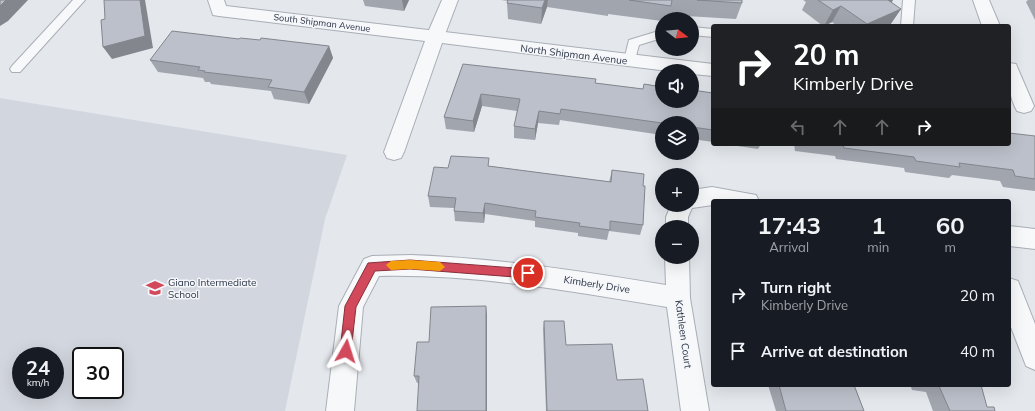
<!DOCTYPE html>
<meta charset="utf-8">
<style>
:root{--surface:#171b24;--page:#242831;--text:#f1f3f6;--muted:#9ea1a6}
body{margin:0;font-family:Mulish,sans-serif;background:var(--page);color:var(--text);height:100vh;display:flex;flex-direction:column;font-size:15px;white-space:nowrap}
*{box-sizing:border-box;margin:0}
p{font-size:13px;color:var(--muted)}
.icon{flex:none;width:22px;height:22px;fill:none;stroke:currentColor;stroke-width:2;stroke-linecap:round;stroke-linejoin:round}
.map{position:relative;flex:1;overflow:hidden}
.details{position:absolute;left:711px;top:199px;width:300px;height:188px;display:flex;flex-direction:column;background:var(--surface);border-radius:4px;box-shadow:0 4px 16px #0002}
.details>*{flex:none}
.hud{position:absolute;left:711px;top:24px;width:300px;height:122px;border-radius:4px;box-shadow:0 4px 16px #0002;background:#202124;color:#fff;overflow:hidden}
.needle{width:26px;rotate:106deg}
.tools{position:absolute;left:655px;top:12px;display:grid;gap:8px}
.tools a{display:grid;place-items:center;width:44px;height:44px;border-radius:50%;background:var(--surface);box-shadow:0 4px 16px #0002;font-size:20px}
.speed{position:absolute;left:12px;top:347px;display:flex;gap:8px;font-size:20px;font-weight:700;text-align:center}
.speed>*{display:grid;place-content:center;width:52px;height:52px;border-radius:50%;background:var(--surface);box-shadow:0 4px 16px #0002;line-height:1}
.speed small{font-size:10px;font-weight:400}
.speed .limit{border:2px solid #111;border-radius:6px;background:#fff;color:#111}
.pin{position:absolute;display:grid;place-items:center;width:34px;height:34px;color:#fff;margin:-17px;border:2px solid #fff;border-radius:50%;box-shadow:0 1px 4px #0007}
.me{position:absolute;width:44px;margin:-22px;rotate:6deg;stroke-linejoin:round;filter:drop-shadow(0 0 3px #0008)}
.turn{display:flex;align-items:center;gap:14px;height:84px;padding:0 16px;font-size:18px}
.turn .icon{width:52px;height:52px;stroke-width:2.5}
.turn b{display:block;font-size:28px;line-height:34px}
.lanes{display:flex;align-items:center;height:38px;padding:0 16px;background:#0003;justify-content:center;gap:20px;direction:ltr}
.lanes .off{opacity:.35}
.eta{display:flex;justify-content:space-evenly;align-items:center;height:68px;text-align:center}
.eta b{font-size:24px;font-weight:700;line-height:28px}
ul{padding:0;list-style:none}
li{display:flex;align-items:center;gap:12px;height:56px;padding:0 16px}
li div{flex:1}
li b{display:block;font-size:15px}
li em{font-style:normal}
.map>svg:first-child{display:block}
</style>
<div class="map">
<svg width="1035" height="411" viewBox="0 0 1035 411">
<rect width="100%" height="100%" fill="#e4e7ec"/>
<!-- built -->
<path fill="#d2d6de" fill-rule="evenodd" d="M0 98 347 155 325 219 285 411H0ZM21 356H55V390H21ZM81 356H115V390H81Z"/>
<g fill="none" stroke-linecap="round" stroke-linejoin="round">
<!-- service casing -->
<g stroke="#a9aeb7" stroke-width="2">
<path id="service" d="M73 0H85L20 72H12L10 69 12 66Z
M903 0H915L913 26H901Z
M692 27 713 29V37L692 35Z
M662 30V38L639 45 634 63H626L624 60 629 40Z"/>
</g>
<!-- minor casing -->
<g stroke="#a9aeb7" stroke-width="2">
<path id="minor" d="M208 0H224L226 6 713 64V76L692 74V71H668L442 43 404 152 401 158 394 160 387 158 384 152 425 41 219 16 213 15Z
M973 0H989L1000 26H982Z
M1009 63 1016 64 1018 69 1034 106 1031 111 1024 113 1017 111C1008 95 1009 80 1009 63Z
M712 187 756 195 759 201H713V205L692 208 688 217V227H666V217L671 205H692V190Z
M1009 226 1035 229V249L1009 246Z
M411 255C497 258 581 271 666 285L665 257H689L690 298 709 411H681L667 307C571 291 476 274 379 276L363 307 354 411H326L339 306 364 259 372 256Z
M1009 278 1018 281 1035 324V370L1026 366 1009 322Z"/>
</g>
<!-- tertiary casing -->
<g stroke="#a9aeb7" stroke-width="2">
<path id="tertiary" d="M442 0H458L444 37 441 41 435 43 429 41 426 37Z"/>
</g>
<!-- service -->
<use href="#service" fill="#f7f8fa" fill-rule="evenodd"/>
<!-- minor -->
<use href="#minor" fill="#f7f8fa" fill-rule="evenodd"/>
<!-- tertiary -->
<use href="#tertiary" fill="#f7f8fa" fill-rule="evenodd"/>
</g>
<!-- wall -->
<path fill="#a1a5ae" d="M363 0H409L404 11 365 6Z
M501 0H742V3L736 19 669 15 668 19H662V21L608 14V16L547 7 541 24 508 19 507 3 508 1Z
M803 0H893L891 3 901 9 890 25 888 26H837L832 22 825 26H823L802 10 806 2Z
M1028 0H1035V20L1026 2Z
M239 39 260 40 329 46 333 58 309 104 274 99 271 91 211 84 210 82H205L203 78 158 72 150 60Z
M463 64 595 83 643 89 644 84 713 93V142L692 139V123H662V135L560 120 559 125 538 123 535 140 514 138V126L517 111 482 106 474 132 446 129 444 117Z
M1035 136V191L1003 187 1000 181 952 175 949 178 905 172 904 168 836 159 835 156 795 151 794 144H1009Z
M724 144H761L758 149Z
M489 166 609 182 612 170 643 186V225L640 235 609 231 607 240 578 236V233L535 227V221L485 214 484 223 455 221 454 211V208L430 207 428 196 448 168Z
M487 315 419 383H417L414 376 429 342Z
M544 321 566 345 617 380 648 411H546L543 329Z
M768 385H854L864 411H776Z
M892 385H981L987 407 995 411H933L926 392 912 390 911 387Z"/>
<!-- shaded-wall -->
<path fill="#83868d" d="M6 0H28L8 21 0 26V6Z
M140 0H145L153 48 112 59 103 47Z
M402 0H409L404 11Z
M545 0H548L547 7 541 24 542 8Z
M882 0H893L889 6Z
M841 6 832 22 824 26 833 10Z
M901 9 890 25 888 26H866L867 24Z
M329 46 333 58 309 104 304 92Z
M481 94 482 106 474 132 473 121Z
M539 111 538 123 535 140V129Z
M485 203V214L484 223 483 213Z
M486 306 487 315V411H486Z"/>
<!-- building -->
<path fill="#bbc0ca" stroke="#83868d" d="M0 0H6L0 6Z
M104 0H140L145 36 103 47 101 20 105 19Z
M508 0H545L542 8 507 3Z
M629 0H672L671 6Z
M697 0H742V3Z
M818 0H888L901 9 867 24 841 6 833 10Z
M172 31 239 39 240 38 260 40 261 38 329 46 304 92 268 87 272 80 204 72 205 71 198 70 200 67 150 60Z
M463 64 596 79 595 83 643 89 644 84 662 87V101H692V90L713 93V130L692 127V123H662L561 109 560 114 539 111 535 129 514 126 520 99 481 94 473 121 444 117Z
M1009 133 1035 136V179L1015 176 1013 170 959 163 960 167 916 161 914 157 844 148 843 145 838 144H1009Z
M451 156 489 158 488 166 611 182 612 170 644 174 643 186H645L643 225 610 221V230L579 226 580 223 535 217 536 211 485 203 483 213 454 211 456 198 428 196 434 167 448 168Z
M486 306V411H417L419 376H414L417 342H429L431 307Z
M544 321H564L566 345 612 344 617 380 643 379 648 411H547Z
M779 385H854L864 411H786Z
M935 385H981L987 407H994L995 411H950L939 386Z"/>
<!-- route -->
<path fill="#d1495b" stroke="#882f3b" d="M410 260 528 269 533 273 528 278 410 269 375 271 356 307 351 351 350 355 346 356 342 355 340 351 345 306 368 263Z"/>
<!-- slow -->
<path fill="#f59e0b" d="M410 260 440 262 445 267 440 271 410 269 391 270 386 265 391 261Z"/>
<!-- icons -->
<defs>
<g id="school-bare" transform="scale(1.38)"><path d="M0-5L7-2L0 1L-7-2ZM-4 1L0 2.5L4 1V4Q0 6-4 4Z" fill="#d1495b" stroke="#f4f6f9" stroke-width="2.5" paint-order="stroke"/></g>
</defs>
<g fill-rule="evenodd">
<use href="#school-bare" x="155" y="288"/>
</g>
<g text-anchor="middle" stroke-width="3" stroke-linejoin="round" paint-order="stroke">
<!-- far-street labels -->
<g font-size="9" fill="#2b3445" stroke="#f4f6f9">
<text transform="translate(322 23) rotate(7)" y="3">South Shipman Avenue</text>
</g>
<!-- street labels -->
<g font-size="10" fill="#2b3445" stroke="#f4f6f9">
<text transform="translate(574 54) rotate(7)" y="4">North Shipman Avenue</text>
<text transform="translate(597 284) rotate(9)" y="4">Kimberly Drive</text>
<text transform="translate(684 334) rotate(82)" y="4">Kathleen Court</text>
</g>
<!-- poi labels -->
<g font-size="10" fill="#2b3445" stroke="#f4f6f9" text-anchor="start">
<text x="168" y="286">Giano Intermediate<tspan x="168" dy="12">School</tspan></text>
</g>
</g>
</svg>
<div class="tools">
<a><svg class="needle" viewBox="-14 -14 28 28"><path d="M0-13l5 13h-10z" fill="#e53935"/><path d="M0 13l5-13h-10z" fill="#9ea1a6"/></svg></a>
<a><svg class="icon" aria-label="sound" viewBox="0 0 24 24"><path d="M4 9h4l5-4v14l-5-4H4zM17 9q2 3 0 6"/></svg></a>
<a><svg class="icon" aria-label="layers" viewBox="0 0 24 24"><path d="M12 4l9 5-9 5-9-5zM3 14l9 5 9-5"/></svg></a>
<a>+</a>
<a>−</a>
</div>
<div class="speed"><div>24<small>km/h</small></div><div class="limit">30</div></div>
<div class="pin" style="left:528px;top:273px;background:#d93025"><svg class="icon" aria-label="arrive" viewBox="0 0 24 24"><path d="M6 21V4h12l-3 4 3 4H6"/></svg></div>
<svg class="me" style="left:346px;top:351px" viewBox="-20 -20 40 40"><path d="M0-17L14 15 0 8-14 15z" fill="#d1495b" stroke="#fff" stroke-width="4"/></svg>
<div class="hud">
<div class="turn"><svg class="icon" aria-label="right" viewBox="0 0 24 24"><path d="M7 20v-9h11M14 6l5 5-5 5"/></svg><div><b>20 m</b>Kimberly Drive</div></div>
<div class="lanes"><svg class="icon off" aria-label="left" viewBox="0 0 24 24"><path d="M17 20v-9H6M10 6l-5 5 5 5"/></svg><svg class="icon off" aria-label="ahead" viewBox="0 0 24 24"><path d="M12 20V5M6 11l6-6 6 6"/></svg><svg class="icon off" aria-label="ahead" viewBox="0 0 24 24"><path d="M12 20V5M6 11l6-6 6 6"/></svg><svg class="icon" aria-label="right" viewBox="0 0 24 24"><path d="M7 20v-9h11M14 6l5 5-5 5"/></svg></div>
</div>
<section class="details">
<div class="eta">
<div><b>17:43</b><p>Arrival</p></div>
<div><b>1</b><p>min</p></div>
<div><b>60</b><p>m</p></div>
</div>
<ul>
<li><svg class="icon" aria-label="right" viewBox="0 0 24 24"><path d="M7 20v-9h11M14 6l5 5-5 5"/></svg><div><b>Turn right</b><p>Kimberly Drive</p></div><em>20 m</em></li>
<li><svg class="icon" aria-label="arrive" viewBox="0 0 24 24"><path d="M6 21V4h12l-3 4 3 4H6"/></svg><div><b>Arrive at destination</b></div><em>40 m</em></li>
</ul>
</section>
</div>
